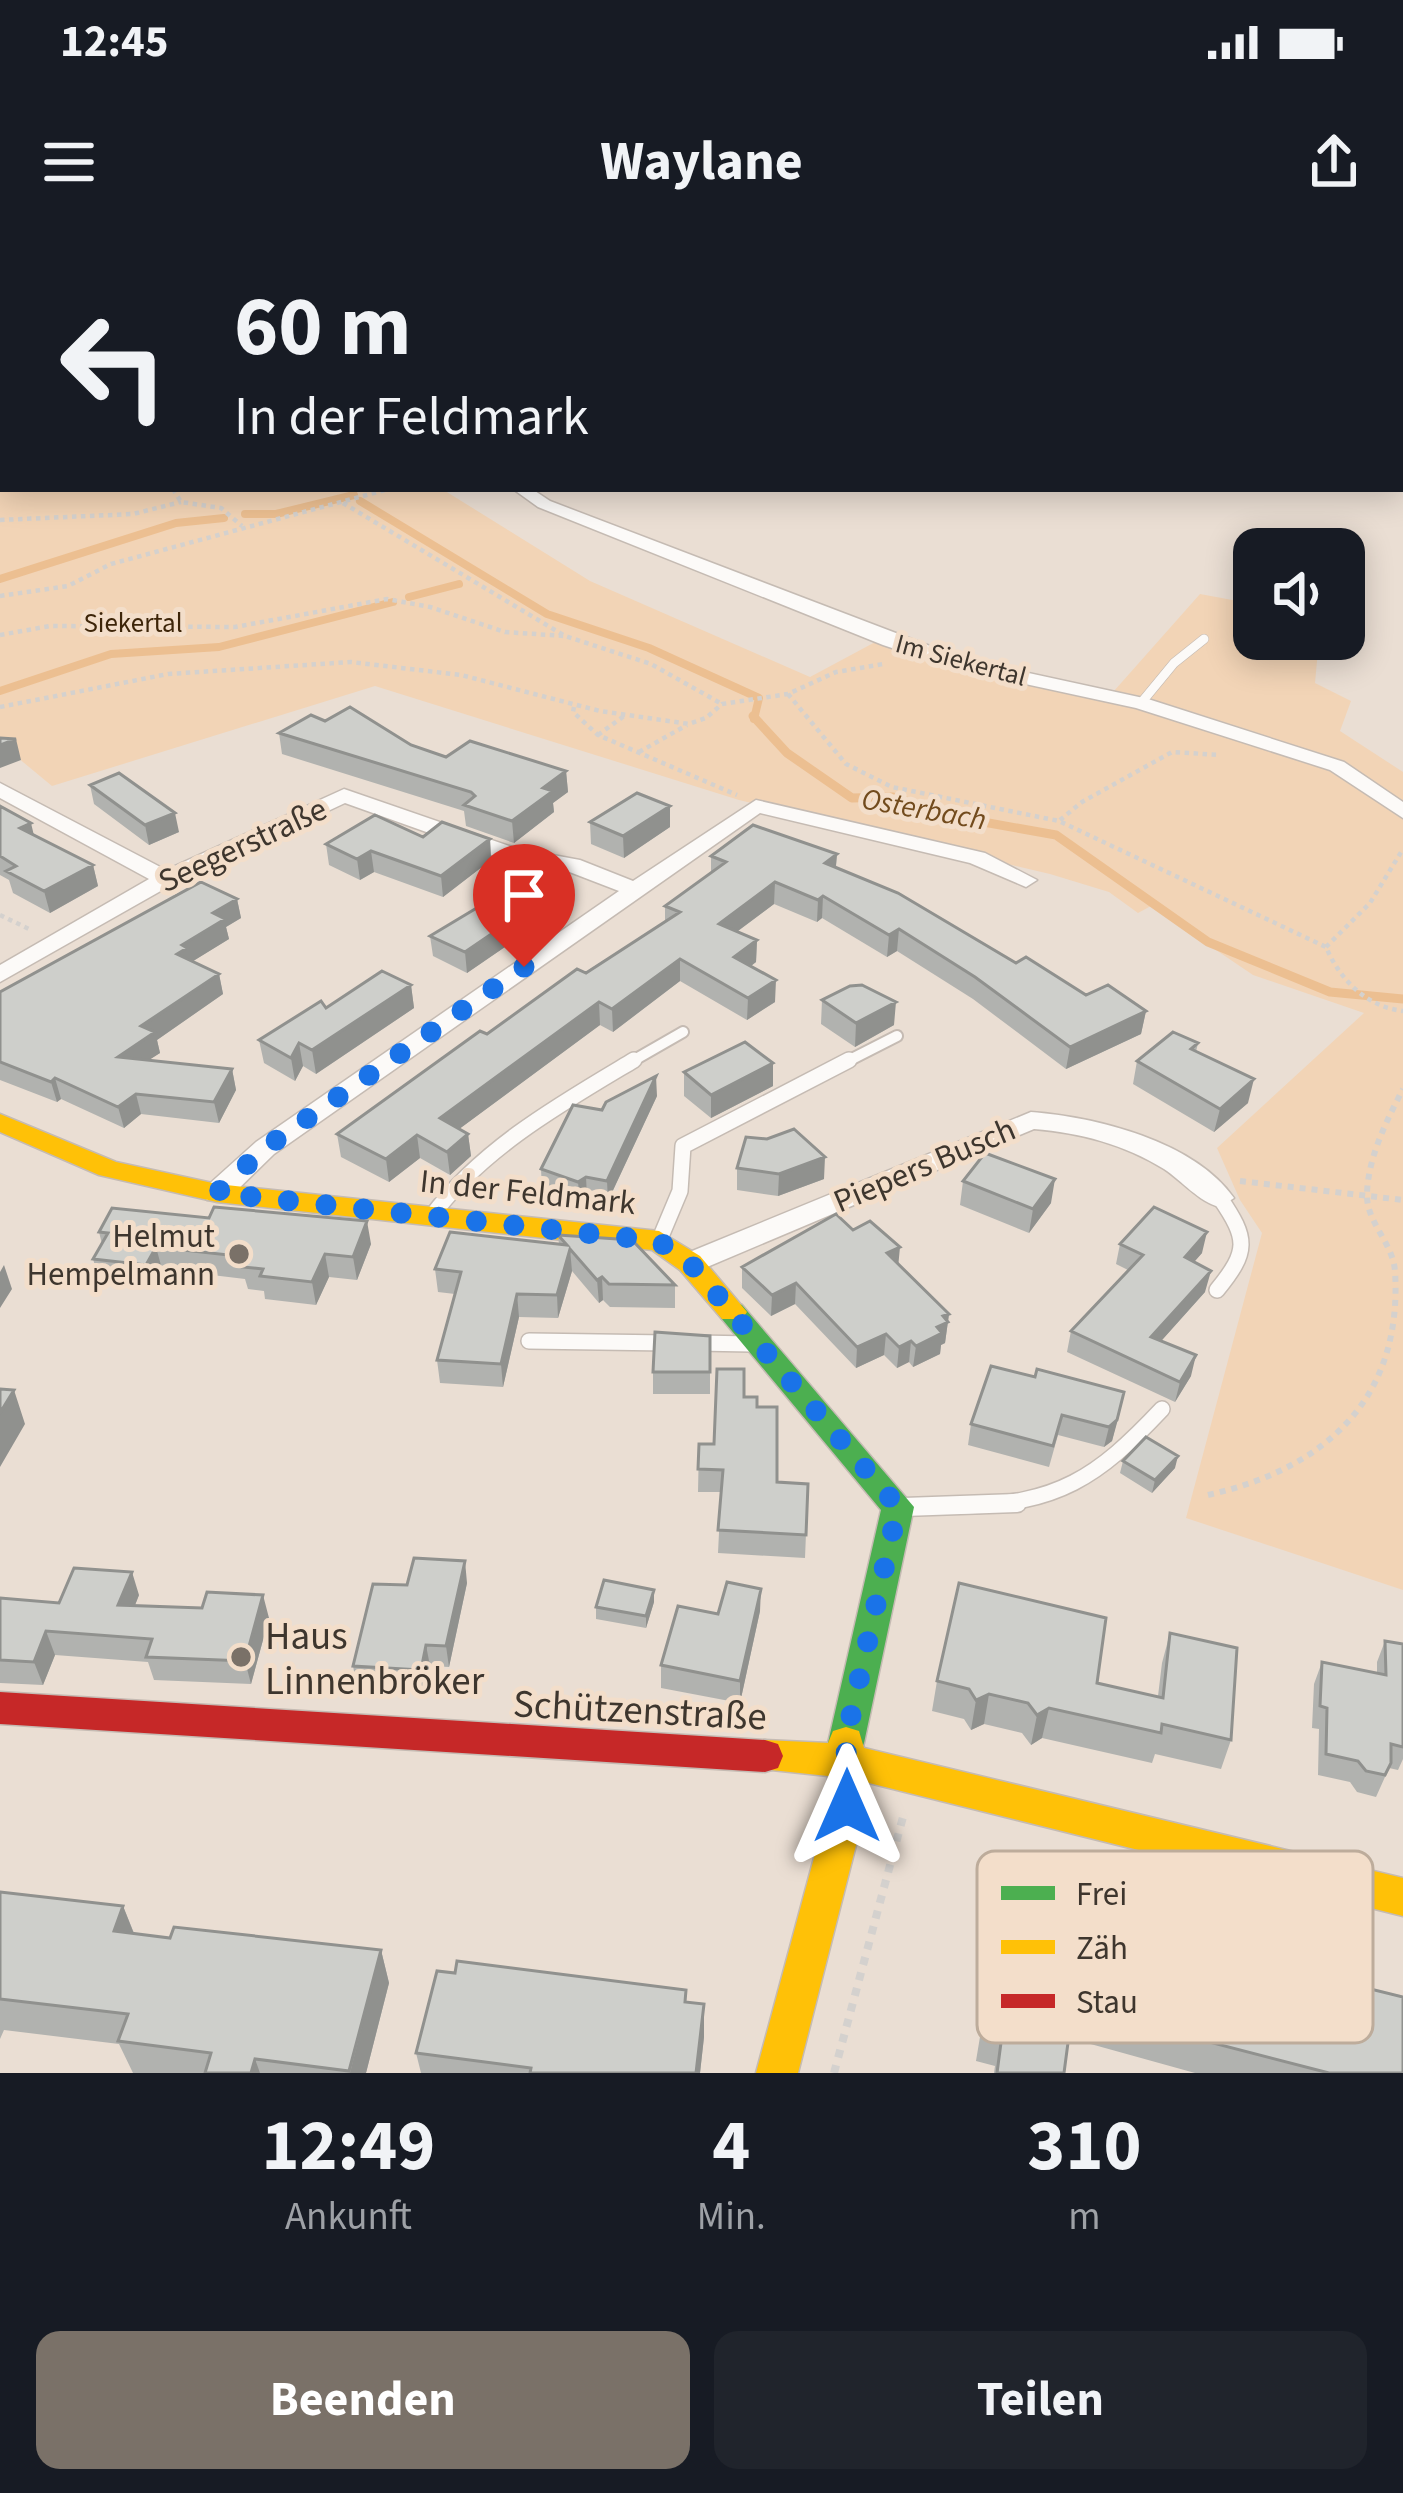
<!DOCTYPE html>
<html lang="de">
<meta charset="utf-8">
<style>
:root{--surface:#171b24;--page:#20242c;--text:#f1f3f6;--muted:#9ea1a6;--accent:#7a7168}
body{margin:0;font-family:"Source Sans 3",sans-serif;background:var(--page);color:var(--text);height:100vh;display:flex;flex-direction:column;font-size:45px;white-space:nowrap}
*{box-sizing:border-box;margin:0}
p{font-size:39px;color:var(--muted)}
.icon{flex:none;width:66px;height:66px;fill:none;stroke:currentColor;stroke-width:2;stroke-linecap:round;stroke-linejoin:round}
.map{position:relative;height:1833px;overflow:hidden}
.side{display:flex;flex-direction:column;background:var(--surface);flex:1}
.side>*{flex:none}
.top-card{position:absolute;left:0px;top:0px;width:1404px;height:252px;box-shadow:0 6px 30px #0003;background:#171b24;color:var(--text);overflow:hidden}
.fabs{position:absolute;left:1233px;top:288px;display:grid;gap:24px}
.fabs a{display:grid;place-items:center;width:132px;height:132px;border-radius:24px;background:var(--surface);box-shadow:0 6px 30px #0003;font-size:60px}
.pin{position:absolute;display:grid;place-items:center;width:102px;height:102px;color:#fff;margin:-123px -51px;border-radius:50% 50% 50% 0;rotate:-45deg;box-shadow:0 0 12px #0007}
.pin .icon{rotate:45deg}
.me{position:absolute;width:132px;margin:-66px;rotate:0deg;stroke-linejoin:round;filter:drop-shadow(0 0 9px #0008)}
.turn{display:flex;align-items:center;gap:42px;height:252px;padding:0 36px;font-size:54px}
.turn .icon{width:156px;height:156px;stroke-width:2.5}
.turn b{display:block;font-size:84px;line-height:102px}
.eta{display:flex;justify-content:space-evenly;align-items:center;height:204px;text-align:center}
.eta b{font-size:72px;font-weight:700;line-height:84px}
.cta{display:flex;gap:24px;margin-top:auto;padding:24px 36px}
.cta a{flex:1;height:138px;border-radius:24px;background:var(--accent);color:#fff;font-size:48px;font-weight:700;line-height:138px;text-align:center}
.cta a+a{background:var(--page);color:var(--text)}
.status{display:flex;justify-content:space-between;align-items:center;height:84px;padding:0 60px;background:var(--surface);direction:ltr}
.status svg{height:33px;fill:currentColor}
header{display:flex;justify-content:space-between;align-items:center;height:156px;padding:0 36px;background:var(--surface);font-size:54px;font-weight:700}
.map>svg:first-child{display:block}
</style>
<div class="status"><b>12:45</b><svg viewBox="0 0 49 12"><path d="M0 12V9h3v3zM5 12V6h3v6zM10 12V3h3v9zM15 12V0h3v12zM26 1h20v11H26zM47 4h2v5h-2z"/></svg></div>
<header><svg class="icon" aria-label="menu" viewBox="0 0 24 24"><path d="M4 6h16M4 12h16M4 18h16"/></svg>Waylane<svg class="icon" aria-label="share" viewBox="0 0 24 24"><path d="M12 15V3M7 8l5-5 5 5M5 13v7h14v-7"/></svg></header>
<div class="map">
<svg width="1403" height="1833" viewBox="0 0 1403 1833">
<rect width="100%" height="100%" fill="#eaded3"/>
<!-- green -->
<path fill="#f2d4b6" d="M0 137 3 249H442L590 341 810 437 879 400 991 431 1114 451 1200 354 1254 364V399H1319L1315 443 1351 461 1340 491 1403 532V1350L1186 1278 1262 993 1240 960 1217 908 1364 773 1253 735 1151 666 1138 673 1109 652 1050 634 739 560 375 446 52 546 0 503Z"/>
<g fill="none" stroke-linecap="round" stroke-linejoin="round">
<!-- stream-far2 -->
<path stroke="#ecbf91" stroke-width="6" d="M211 0 217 3"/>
<!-- stream-far1 -->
<path stroke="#ecbf91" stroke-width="8" d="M360 261 547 374 649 408 759 458 754 479
M245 274H276L354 255
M0 339 176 283 224 278
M409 357 459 344
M0 451 111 414 219 407 393 362"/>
<!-- stream -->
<path stroke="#ecbf91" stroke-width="9" d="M753 476 787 513 852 558 893 557 961 578 1056 595 1208 702 1330 752 1403 759"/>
<!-- lane-far3 casing -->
<g stroke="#c5bbb3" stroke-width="10">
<path id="lane-far3" d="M1141 463 1174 423 1204 399"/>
</g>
<!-- lane-far2 casing -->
<g stroke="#c5bbb3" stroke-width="14">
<path id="lane-far2" d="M629 823 683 792
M844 823 897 796"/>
</g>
<!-- lane-far1 casing -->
<g stroke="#c5bbb3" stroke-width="18">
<path id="lane-far1" d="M431 977C482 908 562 863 634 820
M659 1001 680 951 683 906 849 820
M1217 1050C1249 1011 1248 999 1220 958
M529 1101 668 1103
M696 1103 752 1104
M961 1266C1058 1264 1097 1238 1162 1169"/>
</g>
<!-- lane casing -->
<g stroke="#c5bbb3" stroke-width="21">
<path id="lane" d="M904 1267 1017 1263"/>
</g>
<!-- street casing -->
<g stroke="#c5bbb3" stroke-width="3">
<path id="street" d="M323 0H335L337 3H325Z
M513 249H532L550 261 964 419 1148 459 1344 522 1403 562V578L1330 530 1136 468 952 428 883 405 538 267Z
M0 543 166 630 344 549 515 608 580 620 633 641 756 560 985 613 1037 640 1026 647 970 623 760 573 274 914 227 960H207L203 953 207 946 256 902 619 651 567 631 502 619 345 563 173 644 0 742V725L149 639 0 558Z
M1031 872C1096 877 1194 901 1234 958L1220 967C1199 962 1182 941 1164 929 1123 904 1081 893 1034 889L700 1030H680L676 1023 680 1016Z"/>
</g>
<!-- fast casing -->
<g stroke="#c5bbb3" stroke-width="3">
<path id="fast" d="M732 1061 742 1065 914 1267 864 1503 859 1515 846 1519 833 1515 828 1503 881 1270 722 1079 717 1072 722 1065Z"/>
</g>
<!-- slow casing -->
<g stroke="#c5bbb3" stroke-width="3">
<path id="slow" d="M0 874 116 922 217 944 659 991 700 1016 747 1072 742 1079H722L680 1030 652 1010 217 962 99 935 0 892Z
M846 1487 859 1491 864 1508 1403 1638V1676L865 1542 866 1566 798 1833H756L828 1566V1536L752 1528 747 1516 752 1504 765 1500 828 1503 833 1491Z"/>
</g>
<!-- jam casing -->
<g stroke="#c5bbb3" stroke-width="3">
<path id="jam" d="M0 1452 765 1500 778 1504 783 1516 778 1528 765 1532 0 1484Z"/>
</g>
<!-- path-far2 -->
<path stroke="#d4d1ce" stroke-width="4.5" stroke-dasharray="4.5 4.5" stroke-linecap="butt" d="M173 249 181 262 221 268 242 286
M343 263 565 396 651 424 722 464
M0 280 133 274 181 262
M0 356 68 346 111 324 389 249
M0 395 50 386 235 387 387 359 430 367 505 392 565 396
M788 454 846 524 892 547 1059 581 1326 707C1340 740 1367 767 1403 771
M0 467 168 434 351 422 461 435 600 471 689 484 706 478 722 464 788 454 836 432 883 424
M574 467 573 472 598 495 737 555
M598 495 624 476
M639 512 687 485
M1060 580 1082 562 1172 512 1220 515
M0 675 29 689
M1326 707 1370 663 1403 609"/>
<!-- path-far1 -->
<path stroke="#d4d1ce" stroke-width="6" stroke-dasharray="6 6" stroke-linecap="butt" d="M1240 941 1403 960
M1208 1255C1324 1229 1403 1160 1395 1031 1393 1003 1366 982 1367 954 1368 917 1387 880 1403 849"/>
<!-- path -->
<path stroke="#d4d1ce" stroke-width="8" stroke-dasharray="8 8" stroke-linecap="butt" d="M834 1833 903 1577"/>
<!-- lane-far3 -->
<use href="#lane-far3" stroke="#fcfaf8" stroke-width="9"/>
<!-- lane-far2 -->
<use href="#lane-far2" stroke="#fcfaf8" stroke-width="10"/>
<!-- lane-far1 -->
<use href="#lane-far1" stroke="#fcfaf8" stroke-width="15"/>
<!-- lane -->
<use href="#lane" stroke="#fcfaf8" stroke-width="18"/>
<!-- street -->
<use href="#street" fill="#fcfaf8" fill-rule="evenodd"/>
<!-- fast -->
<use href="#fast" fill="#4caf50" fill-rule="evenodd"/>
<!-- slow -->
<use href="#slow" fill="#ffc107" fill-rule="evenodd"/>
<!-- jam -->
<use href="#jam" fill="#c62828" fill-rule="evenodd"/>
</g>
<!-- wall -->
<path fill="#b1b2af" d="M325 481 411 505 446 517 566 531 568 552 553 563 554 572 514 603 466 586 464 571 282 514 279 493Z
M90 545 179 592 149 605 94 564Z
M0 566 34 596 93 625 98 646 50 673 13 653 9 640 0 635Z
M670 566V587L624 618 591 604 590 582Z
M490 599 491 620 443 657 374 632 360 640 329 625 326 604Z
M837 614 836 627 1016 723 1086 755 1146 771 1141 794 1066 829 973 759 897 711 887 717 822 678 817 682 774 664 738 691 757 700 756 722 751 726 775 762 747 780 680 741 613 792 600 785 459 889 468 894 471 916 450 935 420 918 389 942 341 917 337 894 487 794 665 682V666L711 633V616Z
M237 659 241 678 226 687 229 699 193 721 219 734 223 754 157 800 160 813 148 820 232 829 236 850 219 883 141 874 124 888 61 859 57 862 0 840V752Z
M560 669 467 733 433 716 430 696Z
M411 745 414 768 316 834 303 826 295 841 264 823 259 800 326 768Z
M822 760 894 785 855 807 821 784Z
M1198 803 1196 812 1248 863 1214 892 1133 844 1137 821Z
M773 823V846L711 878 684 856V832Z
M657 856 608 961 587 957 580 962 542 950 541 929 602 870Z
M737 928 824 939 778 956 737 950Z
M963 941 1051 963 1029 993 960 965Z
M853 990 898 1024 949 1074 945 1103 941 1105 940 1114 913 1127 909 1122 897 1128 884 1115 856 1128 795 1064 771 1076 742 1048V1027Z
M99 992 371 1004 357 1040 329 1037 316 1065 265 1059 264 1051 248 1049 245 1039 162 1029 152 1048 100 1042 93 1019 102 1004Z
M558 995 675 1045V1068L610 1067 603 1060 599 1063 572 1031 558 1078 519 1077 503 1147 440 1143 437 1120 455 1054 438 1052 435 1029 559 1004Z
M1120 1004 1202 1013 1194 1022 1205 1052 1161 1101 1191 1136 1175 1162 1067 1112 1071 1091 1128 1030 1116 1024Z
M710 1096V1154H653V1132Z
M1035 1137 1124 1152 1112 1201 1104 1207 1058 1195 1049 1227 968 1205 971 1184Z
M744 1157 757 1167 777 1242 808 1244 805 1318 718 1313 721 1252H698L699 1204H714Z
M1123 1221 1175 1228 1152 1253 1120 1233Z
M467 1343 449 1427 430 1426 424 1451 357 1447 353 1426 407 1345Z
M139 1355 135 1365 269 1378 251 1444 154 1440 148 1422 55 1415 43 1445 0 1443V1358L59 1363Z
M654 1362 646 1388 596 1379V1367Z
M760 1371 740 1463 661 1448V1425L718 1374Z
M1170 1393 1231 1500 1221 1529 1155 1514 1152 1523 1042 1498 1031 1505 1022 1493 984 1484 971 1490 964 1479 932 1471 937 1441 1097 1443 1158 1456 1162 1423Z
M1385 1401 1403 1404V1519L1398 1530 1389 1528 1376 1557 1357 1552 1350 1542 1318 1535 1319 1489 1312 1488 1314 1444 1322 1422 1377 1433V1422Z
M0 1652 123 1666 134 1693 170 1698 381 1710 389 1743 366 1833H133L119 1804 4 1790 0 1799Z
M1003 1658 1403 1833H1195L1069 1798 1064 1833H994L995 1826 976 1821Z
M686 1762 704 1797 700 1833H421L416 1813Z"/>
<!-- shaded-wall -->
<path fill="#90918e" d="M16 499 21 520 0 528V505Z
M566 531 568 552 553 563 554 572 514 603 512 581 543 548Z
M670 566V587L624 618 623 596Z
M175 573 179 592 149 605 145 585Z
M31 583 36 604 20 588Z
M490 599 491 620 443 657 441 636Z
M371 611 374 632 360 640 357 619Z
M837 614 835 635 825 623Z
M93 625 98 646 50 673 44 651Z
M775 642 774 664 719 705V684Z
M559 648 560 669 467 733 465 712Z
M823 656 822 678 817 682 818 660Z
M237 659 241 678 226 687 229 699 190 723 177 714 182 705 213 673Z
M899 689 897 711 887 717 889 695Z
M757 700 756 722 734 739V717Z
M680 719V741L613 792 612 769Z
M219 734 223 754 157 800 160 813 123 837 118 817 141 786Z
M776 740 775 762 747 780 748 758Z
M411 745 414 768 316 834 312 810Z
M599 762 600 785 443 901 440 878Z
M896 762 894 785 855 807 856 783Z
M1146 771 1141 794 1066 829 1070 807Z
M299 803 303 826 295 841 291 818Z
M773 823V846L711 878V855Z
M232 829 236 850 219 883 214 862Z
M656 836 657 856 608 961 607 941Z
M55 838 61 859 57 862 51 842Z
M1254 839 1248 863 1214 892 1220 869Z
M136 854 141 874 124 888 118 867Z
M468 894 471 916 450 935 447 912Z
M417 895 420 918 389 942 386 919Z
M825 917 824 939 778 956 779 934Z
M586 937 587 957 580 962 578 942Z
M1055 939 1051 963 1029 993 1033 969Z
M367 981 371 1004 357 1040 353 1017Z
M1207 992 1202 1013 1180 1038 1185 1017Z
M156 1007 162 1029 152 1048 146 1025Z
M900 1007 898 1028 887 1013Z
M570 1009 572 1031 558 1078 557 1055Z
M325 1014 329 1037 316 1065 312 1042Z
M4 1025 12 1049 0 1068V1032Z
M1211 1031 1205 1052 1146 1118 1151 1097Z
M602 1037 603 1060 599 1063 597 1040Z
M796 1043 795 1064 771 1076 772 1055Z
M517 1054 519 1077 503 1147 501 1124Z
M949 1074 945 1103 941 1105 940 1114 913 1127 916 1106 937 1087 943 1076Z
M886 1094 884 1115 856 1128 857 1107Z
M911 1101 909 1122 897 1128 899 1107Z
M1196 1115 1191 1136 1175 1162 1180 1142Z
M14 1150 25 1184 0 1227V1173Z
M1120 1172 1112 1201 1104 1207 1109 1187Z
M1178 1216 1175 1228 1152 1253 1155 1240Z
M465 1321 467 1343 449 1427 446 1406Z
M132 1332 139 1355 126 1388 118 1365Z
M761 1349 760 1371 740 1463V1441Z
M654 1350V1362L646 1388V1376Z
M263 1355 269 1378 251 1444 245 1421Z
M46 1391 55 1415 43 1445 34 1422Z
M426 1405 430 1426 424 1451 421 1430Z
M989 1454 984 1484 971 1490 976 1460Z
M1049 1468 1042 1498 1031 1505 1037 1475Z
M123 1666 136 1699 114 1691Z
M381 1710 389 1743 366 1833H350Z
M704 1764V1797L700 1833H696Z
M255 1819 260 1833H251Z"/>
<!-- building -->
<path fill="#cecfcb" stroke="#90918e" stroke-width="3" d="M350 467 411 505 446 517 470 501 566 531 543 548 553 551 512 581 464 565 475 556 471 552 279 493 311 475 325 481Z
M0 498 16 499 0 505Z
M119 533 175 573 145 585 90 545Z
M637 553 670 566 623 596 590 582Z
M0 566 31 583 20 588 93 625 44 651 6 631 16 626 0 616Z
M375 575 423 597 442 582 490 599 441 636 371 611 357 619 326 604Z
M753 585 837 614 825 623 898 653 1016 723 1026 717 1086 755 1108 745 1146 771 1070 807 975 737 899 689 889 695 823 656 818 660 775 642 719 684 757 700 734 717 776 740 748 758 680 719 612 769 599 762 440 878 468 894 447 912 417 895 386 919 337 894 480 791 487 794 577 729 586 733 680 672 665 666 726 622 711 616Z
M530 636 559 648 465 712 430 696Z
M201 642 237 659 213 673 225 679 182 705 187 708 177 714 219 734 141 786 155 792 118 817 232 829 214 862 136 854 118 867 55 838 51 842 0 822V752Z
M382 731 411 745 312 810 299 803 291 818 259 800 321 761 326 768Z
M862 745 896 762 856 783 822 760 850 746Z
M1173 792 1198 803 1191 809 1254 839 1220 869 1137 821Z
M745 802 773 823 711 855 684 832Z
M656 836 607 941 586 937 578 942 541 929 573 865 602 870 606 862Z
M794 889 825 917 779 934 737 928 746 897 767 899Z
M985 913 1055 939 1033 969 963 941Z
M214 967 367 981 353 1017 325 1014 312 1042 260 1036 263 1029 243 1027 247 1017 156 1007 146 1025 93 1019 108 993 99 992 112 968 209 978Z
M1154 967 1207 992 1185 1017 1211 1031 1151 1097 1196 1115 1180 1142 1071 1091 1143 1015 1120 1004Z
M836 974 853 990 870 981 900 1007 887 1013 949 1074 943 1076 948 1082 937 1087 942 1093 916 1106 911 1101 899 1107 886 1094 857 1107 796 1043 772 1055 742 1027Z
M450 992 567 1005 558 995 632 1000 675 1045 609 1044 602 1037 597 1040 570 1009 557 1055 517 1054 501 1124 437 1120 461 1032 435 1029Z
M655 1092 710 1096V1132H653Z
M991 1126 1035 1137 1037 1129 1124 1152 1117 1180 1109 1187 1062 1175 1053 1206 971 1184Z
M717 1129H744V1157H757V1167H777V1242L808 1244 806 1295 718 1290 723 1230 698 1229 699 1204H714Z
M0 1149 14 1150 0 1173Z
M1146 1197 1178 1216 1155 1240 1123 1221Z
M414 1318 465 1321 446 1406 426 1405 421 1430 353 1426 373 1344 407 1345Z
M74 1328 132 1332 118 1365 202 1368 207 1352 263 1355 245 1421 146 1417 152 1399 46 1391 34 1422 0 1420V1358L59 1363Z
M604 1340 654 1350 646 1376 596 1367Z
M727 1342 761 1349 740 1441 661 1425 678 1366 718 1374Z
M959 1343 1106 1378 1097 1443 1163 1458 1170 1393 1237 1408 1231 1500 1162 1484 1161 1493 1049 1468 1037 1475 1028 1463 989 1454 976 1460 969 1449 937 1441Z
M1385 1401 1403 1404V1507L1391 1504V1523L1385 1535 1366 1531 1358 1521 1326 1514 1327 1468 1320 1466 1322 1422 1386 1435Z
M0 1652 123 1666 114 1691 170 1698 174 1687 381 1710 349 1831 255 1819 251 1833H205L211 1813 118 1801 128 1774 0 1759Z
M1003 1658 1403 1757V1833H1329L1136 1783 1073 1765 1064 1833H997L1002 1795 982 1789Z
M457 1721 686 1750 685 1762 704 1764 696 1833H530L531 1828 416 1813 437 1731 455 1733Z"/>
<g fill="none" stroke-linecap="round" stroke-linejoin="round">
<!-- route -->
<path stroke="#1a73e8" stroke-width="21" stroke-dasharray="0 37.8" d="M524 727 265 908 217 953 658 1001 690 1023 898 1267 846 1498 847 1566"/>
</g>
<!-- markers -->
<g fill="#7a7168" stroke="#f3deca" stroke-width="4.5">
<circle cx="239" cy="1014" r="12"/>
<circle cx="241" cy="1417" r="12"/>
</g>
<g text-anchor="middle" stroke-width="10" stroke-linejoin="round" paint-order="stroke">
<!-- far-park labels -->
<g font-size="27" fill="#3d2509" stroke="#f3deca">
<text x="133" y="392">Siekertal</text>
</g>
<!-- far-street labels -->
<g font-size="27" fill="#3e362e" stroke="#f3deca">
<text transform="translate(961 420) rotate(15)" y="9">Im Siekertal</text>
</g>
<!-- far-water labels -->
<g font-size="30" font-style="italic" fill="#724b1d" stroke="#f3deca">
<text transform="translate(924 569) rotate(10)" y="10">Osterbach</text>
</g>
<!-- street labels -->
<g font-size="33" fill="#3e362e" stroke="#f3deca">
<text transform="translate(242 604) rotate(-25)" y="12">Seegerstraße</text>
<text transform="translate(924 924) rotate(-23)" y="12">Piepers Busch</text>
<text transform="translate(528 951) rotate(6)" y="12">In der Feldmark</text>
</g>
<!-- poi labels -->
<g font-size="33" fill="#3e362e" stroke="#f3deca" text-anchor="end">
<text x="215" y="1007">Helmut<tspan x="215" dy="38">Hempelmann</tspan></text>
</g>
<!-- near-poi labels -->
<g font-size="39" fill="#3e362e" stroke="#f3deca" text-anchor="start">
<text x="265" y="1409">Haus<tspan x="265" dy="45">Linnenbröker</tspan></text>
</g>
<!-- near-street labels -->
<g font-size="39" fill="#3e362e" stroke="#f3deca">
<text transform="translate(640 1469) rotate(3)" y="14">Schützenstraße</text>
</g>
</g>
<!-- legend -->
<rect x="977" y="1611" width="396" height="192" rx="18" fill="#f3deca" stroke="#bdac9b" stroke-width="3"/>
<rect x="1001" y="1646" width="54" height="14" fill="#4caf50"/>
<rect x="1001" y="1700" width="54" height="14" fill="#ffc107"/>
<rect x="1001" y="1754" width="54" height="14" fill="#c62828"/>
<g font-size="33" fill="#3e362e">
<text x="1076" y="1665">Frei</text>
<text x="1076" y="1719">Zäh</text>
<text x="1076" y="1773">Stau</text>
</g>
</svg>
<div class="fabs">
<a><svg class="icon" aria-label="sound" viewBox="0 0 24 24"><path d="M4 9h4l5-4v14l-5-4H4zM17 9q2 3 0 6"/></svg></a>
</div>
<div class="pin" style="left:524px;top:727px;background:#d93025"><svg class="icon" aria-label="arrive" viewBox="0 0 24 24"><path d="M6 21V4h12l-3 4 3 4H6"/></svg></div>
<svg class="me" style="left:847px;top:1566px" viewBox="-20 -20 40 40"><path d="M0-17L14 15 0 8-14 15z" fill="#1a73e8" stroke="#fff" stroke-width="4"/></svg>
<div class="top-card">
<div class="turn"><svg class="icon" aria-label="left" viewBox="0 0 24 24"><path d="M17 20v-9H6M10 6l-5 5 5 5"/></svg><div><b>60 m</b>In der Feldmark</div></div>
</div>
</div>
<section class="side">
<div class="eta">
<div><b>12:49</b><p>Ankunft</p></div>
<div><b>4</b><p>Min.</p></div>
<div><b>310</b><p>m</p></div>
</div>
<div class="cta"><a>Beenden</a><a>Teilen</a></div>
</section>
